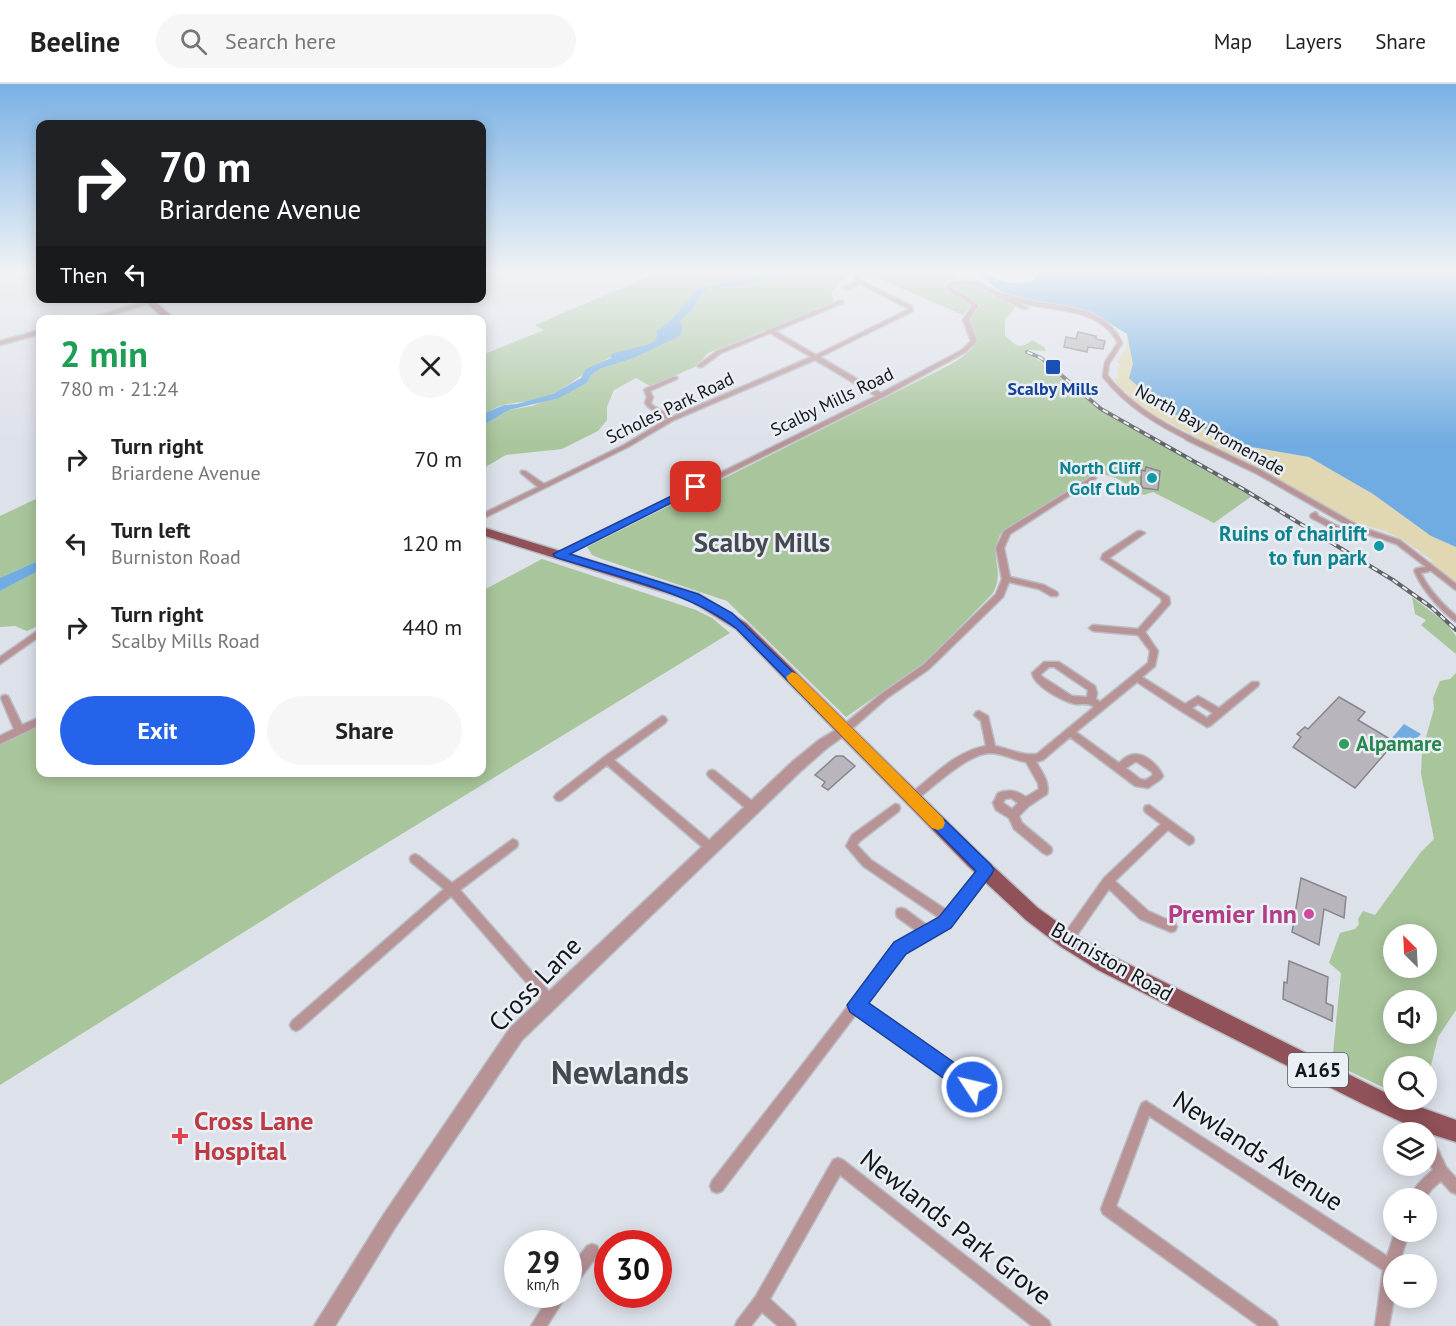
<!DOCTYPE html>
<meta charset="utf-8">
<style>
:root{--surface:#fff;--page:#f6f6f6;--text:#222;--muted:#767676;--line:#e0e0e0;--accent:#2563eb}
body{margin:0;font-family:"PT Sans",sans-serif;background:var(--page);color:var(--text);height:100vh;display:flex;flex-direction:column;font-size:22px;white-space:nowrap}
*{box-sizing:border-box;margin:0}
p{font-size:20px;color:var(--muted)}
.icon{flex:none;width:33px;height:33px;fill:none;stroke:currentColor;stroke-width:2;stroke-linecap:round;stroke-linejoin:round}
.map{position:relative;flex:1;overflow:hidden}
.panel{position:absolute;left:36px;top:231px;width:450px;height:462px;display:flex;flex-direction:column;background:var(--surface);border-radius:12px;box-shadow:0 3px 15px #0003}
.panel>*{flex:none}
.guide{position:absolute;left:36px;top:36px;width:450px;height:183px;border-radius:12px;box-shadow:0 3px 15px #0003;background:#202124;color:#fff;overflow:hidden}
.needle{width:39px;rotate:336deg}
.buttons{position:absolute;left:1383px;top:840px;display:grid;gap:12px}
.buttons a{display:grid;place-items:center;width:54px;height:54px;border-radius:50%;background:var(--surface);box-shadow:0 3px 15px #0003;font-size:30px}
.speed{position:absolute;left:504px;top:1146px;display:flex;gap:12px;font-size:30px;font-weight:700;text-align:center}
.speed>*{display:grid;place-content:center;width:78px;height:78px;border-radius:50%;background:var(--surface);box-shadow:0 3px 15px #0003;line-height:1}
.speed small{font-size:15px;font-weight:400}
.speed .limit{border:9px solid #d22;background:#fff;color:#111}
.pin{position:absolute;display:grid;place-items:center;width:51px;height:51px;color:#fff;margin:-26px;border-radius:12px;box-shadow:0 3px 9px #0006}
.me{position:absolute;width:66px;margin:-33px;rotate:305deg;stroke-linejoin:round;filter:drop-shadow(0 0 4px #0008)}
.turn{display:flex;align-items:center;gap:21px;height:126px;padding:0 24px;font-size:27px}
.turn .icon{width:78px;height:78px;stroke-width:2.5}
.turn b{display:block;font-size:42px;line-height:51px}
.then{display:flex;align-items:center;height:57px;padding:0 24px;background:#0003;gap:12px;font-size:22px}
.round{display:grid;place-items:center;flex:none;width:63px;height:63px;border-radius:32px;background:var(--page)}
.summary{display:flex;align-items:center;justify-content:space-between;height:102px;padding:0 24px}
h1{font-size:36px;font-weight:600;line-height:45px;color:#1e9e55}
.button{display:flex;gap:12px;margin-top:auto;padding:12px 24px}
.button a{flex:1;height:69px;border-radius:36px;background:var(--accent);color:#fff;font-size:24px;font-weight:600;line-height:69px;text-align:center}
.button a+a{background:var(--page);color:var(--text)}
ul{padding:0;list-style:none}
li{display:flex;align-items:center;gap:18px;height:84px;padding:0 24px}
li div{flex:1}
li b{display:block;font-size:22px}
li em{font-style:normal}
header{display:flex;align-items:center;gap:36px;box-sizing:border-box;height:84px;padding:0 30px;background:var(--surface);border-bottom:2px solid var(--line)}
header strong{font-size:28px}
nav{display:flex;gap:33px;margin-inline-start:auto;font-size:21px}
.search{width:420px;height:54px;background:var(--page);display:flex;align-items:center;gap:15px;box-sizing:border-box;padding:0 21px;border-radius:33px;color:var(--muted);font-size:22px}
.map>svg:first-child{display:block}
</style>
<header>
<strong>Beeline</strong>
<div class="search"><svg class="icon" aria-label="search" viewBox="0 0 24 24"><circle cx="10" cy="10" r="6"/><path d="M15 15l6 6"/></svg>Search here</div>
<nav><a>Map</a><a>Layers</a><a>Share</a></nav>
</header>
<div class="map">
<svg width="1456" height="1242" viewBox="0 0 1456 1242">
<rect width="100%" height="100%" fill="#dde1e9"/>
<!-- green -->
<path fill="#a8c59b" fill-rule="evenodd" d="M664 186H788L698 205 671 236 657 247 656 256C639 266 618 267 600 279 579 291 564 308 540 315 528 318 515 318 503 321 496 323 489 327 482 330V271L544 246 535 241Z
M803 186H855L846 190 831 209 834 218 708 269 695 283 650 302 636 294 614 306 607 323V336L598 347 562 365 506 371 482 385V342L509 326 532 322 580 303 587 299 591 291 600 285 634 274 680 252 678 237 691 227 703 209 711 204 733 203Z
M859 186H967L954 191 953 195 945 198 944 201 949 209 968 218 969 224 963 231Z
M968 198 1014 222V225L1005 235V252C1016 261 1019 267 1032 256L1044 263 1046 267 1029 266 1025 268 1040 277 1100 326 1252 412 1214 439 1153 408 1144 411C1124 401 1115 386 1090 392L1001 449C987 474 1006 484 993 509L928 576 846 633 727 517 602 475 592 471 587 463 918 297C931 290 973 272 976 258 978 251 972 242 970 235L980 222 955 207 953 202 954 200Z
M40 413V476L0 494V432Z
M542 475 696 526 712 534 730 549 338 789 0 1001V656L40 637V688H482V507Z
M40 486C40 506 37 523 38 542L27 547 15 542 0 543V507Z
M1412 513 1447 540 1456 552V570L1421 541 1426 536 1415 530Z
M1456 589V926L1438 953 1427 998 1426 982H1394L1393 1008 1332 979 1341 889 1329 879 1340 849 1355 845 1359 840 1358 835 1363 827 1375 831 1421 768 1434 755 1421 690 1422 667 1434 625 1433 614 1440 597 1450 595ZM1394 850H1426V884H1394ZM1394 916H1426V950H1394Z"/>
<!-- sand -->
<path fill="#e1d8b3" d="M1127 250 1141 307 1159 322 1234 360 1309 373 1373 410 1431 452 1456 463V500L1428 479 1433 477 1402 455 1385 447 1350 437 1256 382 1218 364 1220 362 1218 360 1215 363 1151 329 1125 310 1130 309 1123 307 1114 295 1119 294 1117 286 1120 280 1116 278 1126 265Z"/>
<!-- water -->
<path fill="#70ace1" d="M788 186H803L733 203 711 204 703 209 691 227 679 237 683 243 680 252 634 274 600 285 591 291 587 299 559 314 509 326 482 342V330L504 321 517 320 553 310 581 294 586 285 611 274V270L646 261 656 256 657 247 671 236 698 205Z
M973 186C986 186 990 192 1001 197 1010 201 1022 199 1032 198L1041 186H1456V463L1431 452 1373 410 1309 373 1234 360 1159 322 1129 294 1133 280 1127 250 1092 228 1029 217 1000 207Z
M40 476V486L0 507V494Z
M1404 640 1421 650 1408 663 1391 655Z"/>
<!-- building -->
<path fill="#b9b5bc" stroke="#89858c" stroke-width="1.5" d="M1078 248 1096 252V255L1105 257 1103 265 1088 263 1087 268 1064 263 1066 253 1076 255Z
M1146 383 1160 387 1158 406 1143 404 1141 401V386L1145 387Z
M1339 613 1365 628 1358 636 1395 658 1355 704 1293 663 1301 653 1297 650 1305 643 1308 645Z
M836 672H843L855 682 828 706 822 702 825 698 815 691Z
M1301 794 1346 813 1344 834 1324 825 1319 861 1292 848Z
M1289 877 1328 893 1326 919 1333 922 1332 937 1283 915 1284 898 1287 899Z"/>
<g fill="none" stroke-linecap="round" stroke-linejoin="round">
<!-- pedestrian-far1 casing -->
<g stroke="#b9bcc3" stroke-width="7">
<path id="pedestrian-far1" d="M999 212C1009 211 1017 216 1026 218 1060 225 1103 223 1120 259L1107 279 1105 292C1128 321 1158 339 1191 355"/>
</g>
<!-- pedestrian casing -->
<g stroke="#b9bcc3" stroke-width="8">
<path id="pedestrian" d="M1188 354 1259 388 1359 445 1398 458 1456 503
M1315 431 1313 432 1342 447
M1428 485 1417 487C1426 507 1439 521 1456 535"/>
</g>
<!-- minor casing -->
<g stroke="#b9bcc3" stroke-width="3">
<path id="minor" d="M856 190 862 197 912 222 913 227 820 273 881 309 962 266 971 257 963 236 972 222C965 214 953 212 946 203L950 197H976L1028 224 1023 225 973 200H954L952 203 953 205 971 215 978 222 969 236 977 257 966 268 883 313 562 472H556L555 470 876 312 815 276 674 336 628 363 482 435V430L538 403 521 389V387H525L544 400 624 361 667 335 648 323 645 319 647 313 644 306 645 305 673 293H677V295L650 307 653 313 651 319 652 321 672 333 811 273 770 249 721 269 702 283H698V281L717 267 767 247V245H771L839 217H843V219L775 247 816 271 907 226V224L860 200 848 205H844V203L857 197 853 192Z
M149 216 151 217V219L94 236H84Z
M40 246V250L0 261V257Z
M1093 392 1096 394 1095 395 1010 450 1004 464 1010 493 1044 501 1057 508 1058 510 1057 512H1051L1039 505 1009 498 1003 513 929 585 887 614 847 649H841L839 646 841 643 881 610 923 581 996 510 1002 495 996 464 1004 447Z
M1138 447H1141L1145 449 1109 474 1169 513 1170 519 1169 521 1145 548 1158 567 1155 582 1142 593 1185 620 1198 612 1219 624 1252 598H1258L1259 600 1258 602 1210 642 1207 643 1181 627 1137 598 1076 648 1119 679C1122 676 1127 672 1131 671 1144 667 1159 682 1163 692L1161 695 1148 704 1135 702 1070 653 1043 676 1036 678C1042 688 1050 698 1047 710L1029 722 1019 732 1022 739 1051 763 1052 766 1051 769 1047 771 1043 769 1014 745 1009 734 996 726 993 719 998 709C1009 705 1016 706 1026 713L1039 705 1038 699 1026 678C1014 676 1002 669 990 669 967 670 933 703 915 717L912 718 909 717 907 714 909 711C932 693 956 667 986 662L981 637 974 631 976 628 979 627 988 632 995 662C1010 665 1022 672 1037 670L1094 623C1088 618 1082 621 1075 620 1062 617 1034 602 1032 589L1044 578H1059L1095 602 1097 609 1096 615 1100 618 1148 579 1150 567 1138 551 1093 547 1089 544 1093 541 1138 545 1162 518 1161 514 1101 475 1103 470ZM1049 583H1054L1088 606 1087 613 1072 612 1041 592V590ZM1198 620 1213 629 1207 634 1192 624ZM1135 678H1137L1152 688 1153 691 1146 696 1140 695 1126 684ZM1011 714 1018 719 1012 725 1003 719 1005 715Z
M40 545V552L0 580V573Z
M5 611 8 612 22 641 40 633V641L0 660V652L14 645 1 614 2 612Z
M662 632 665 633 667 636 665 639 614 676 716 762 717 765 716 768 712 770 708 768 607 681 562 716 559 717 556 716 554 713 556 710 604 673Z
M712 686 715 687 758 722 759 725 758 728 754 729 750 728 709 693 707 690 709 687Z
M895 720 899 721 900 724 899 727 860 757 857 761 871 776 948 827 982 783 986 781 990 783 991 786 949 843 904 868 864 920 991 1009 993 1013 991 1017 987 1019 983 1017 857 929 722 1107 717 1109 712 1107 710 1102 712 1097 896 860 918 848 897 833 896 829 897 825 901 824 905 825 928 842 941 835 863 782 846 762 852 751Z
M1149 721 1193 753 1194 756 1193 759 1189 761 1168 746 1115 797 1148 827 1175 839 1177 843 1175 847 1171 848 1140 835 1109 805 1071 860 1067 861 1063 860 1061 856 1063 852 1104 794 1161 740 1145 728 1144 725 1145 722Z
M513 755 517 757 518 760 517 763 460 806 554 913 556 917 554 921 550 923 546 921 451 812 300 945 296 947 292 945 290 941 292 937 444 805 411 778 410 775 411 772 415 770 419 772 452 799Z
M1146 1017 1387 1172 1395 1148H1409L1399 1180H1394V1214L1389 1242H1375L1383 1186 1149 1032 1116 1122 1276 1237 1278 1242H1259L1103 1130 1101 1125 1140 1023 1142 1019Z
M1426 1050 1431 1051 1446 1083 1456 1094V1110L1451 1108 1441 1097 1431 1106 1425 1114H1410C1414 1102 1424 1094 1433 1086L1426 1072Z
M838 1074 843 1076 1049 1237 1051 1242H1032L840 1091 770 1215 794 1237 796 1242H778L762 1228 751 1242H735L737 1237 756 1212 833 1076Z
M592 1160 597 1162 599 1167 597 1172 573 1204 568 1206V1187L587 1162Z
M551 1210H567L547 1242H531Z"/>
</g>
<!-- tertiary casing -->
<g stroke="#b9bcc3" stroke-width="3">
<path id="tertiary" d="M844 641 848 643 850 646 848 649 827 664 802 686 522 956 396 1142 335 1242H314L384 1130 510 944 792 678 819 656Z"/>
</g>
<!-- primary casing -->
<g stroke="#b9bcc3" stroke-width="3">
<path id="primary" d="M141 214H151L176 236H166Z
M482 443 699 510 746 539 980 770 1038 824 1074 850 1112 872 1394 1013V1016H1400L1456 1036V1058L1421 1047 1363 1020 1098 886 1060 862 1026 836 968 782 736 545 689 516 482 451Z"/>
</g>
<!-- pedestrian-far1 -->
<use href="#pedestrian-far1" stroke="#b89396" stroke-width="4.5"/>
<!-- pedestrian -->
<use href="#pedestrian" stroke="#b89396" stroke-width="5"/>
<!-- minor -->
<use href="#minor" fill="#b89396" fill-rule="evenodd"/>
<!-- tertiary -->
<use href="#tertiary" fill="#b89396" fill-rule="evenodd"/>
<!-- primary -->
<use href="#primary" fill="#905158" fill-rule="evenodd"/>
<!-- rail casing -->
<g stroke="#606367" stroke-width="4">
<path id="rail" d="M1027 268 1041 274 1101 325 1243 405 1393 496 1431 523 1456 546"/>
</g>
<!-- rail -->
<use href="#rail" stroke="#eaeff6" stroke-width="2" stroke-dasharray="6" stroke-linecap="butt"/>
</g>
<!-- sky -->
<linearGradient id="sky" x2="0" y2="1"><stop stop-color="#78b1e5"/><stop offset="0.52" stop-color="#f0f2f5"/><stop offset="1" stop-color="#f0f2f5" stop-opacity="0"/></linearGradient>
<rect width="1456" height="360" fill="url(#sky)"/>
<!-- route -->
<path fill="#2563eb" stroke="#184099" stroke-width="1.5" d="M696 400 699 401V405L570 470 698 510 732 529 991 781 994 786 991 791 951 844 906 870 869 919 979 996 982 1003 979 1010 972 1013 966 1010 850 928 847 921 894 858 939 833 976 787 737 545C689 507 613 492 555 473L553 470Z"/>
<!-- slow -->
<path fill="#f59e0b" d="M792 588 797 590 943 734 945 739 943 744 938 746 932 744 788 597 786 593Z"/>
<!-- markers -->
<rect fill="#1a4fb4" stroke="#eaeff6" stroke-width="2" x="1045" y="275" width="16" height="16" rx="3"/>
<g fill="#0f9aa8" stroke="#eaeff6" stroke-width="2">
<circle cx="1152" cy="394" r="6"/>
<circle cx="1379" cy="462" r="6"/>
</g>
<circle fill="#2e9e5b" stroke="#eaeff6" stroke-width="2" cx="1344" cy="660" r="6"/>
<circle fill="#d1479c" stroke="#eaeff6" stroke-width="2" cx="1309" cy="830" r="6"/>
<path fill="#e0444e" stroke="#eaeff6" stroke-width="2" d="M177 1043h6v6h6v6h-6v6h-6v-6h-6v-6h6z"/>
<g text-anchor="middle" stroke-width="5" stroke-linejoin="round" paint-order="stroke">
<!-- far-transit labels -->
<g font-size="18" font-weight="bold" fill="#164399" stroke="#eaeff6">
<text x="1053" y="311">Scalby Mills</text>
</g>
<!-- far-street labels -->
<g font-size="18" fill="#131517" stroke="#eaeff6">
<text transform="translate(832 318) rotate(-26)" y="6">Scalby Mills Road</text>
<text transform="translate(670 324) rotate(-26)" y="6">Scholes Park Road</text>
<text transform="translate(1210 346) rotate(29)" y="6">North Bay Promenade</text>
</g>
<!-- far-culture labels -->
<g font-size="18" font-weight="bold" fill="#0d838f" stroke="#eaeff6" text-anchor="end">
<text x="1140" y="390">North Cliff<tspan x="1140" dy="21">Golf Club</tspan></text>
</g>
<!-- shield labels -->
<rect fill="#eaeff6" stroke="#54565a" stroke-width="1.5" x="1288" y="969" width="60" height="34" rx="4.5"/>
<g font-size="20" font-weight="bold" fill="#131517">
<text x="1318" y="993">A165</text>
</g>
<!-- culture labels -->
<g font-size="21" font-weight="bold" fill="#0d838f" stroke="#eaeff6" text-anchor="end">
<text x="1367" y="457">Ruins of chairlift<tspan x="1367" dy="24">to fun park</tspan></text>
</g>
<!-- leisure labels -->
<g font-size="21" font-weight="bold" fill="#27864d" stroke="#eaeff6" text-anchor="start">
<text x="1356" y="667">Alpamare</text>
</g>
<!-- street labels -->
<g font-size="21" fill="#131517" stroke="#eaeff6">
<text transform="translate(1112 878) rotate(30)" y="7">Burniston Road</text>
</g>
<!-- near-hotel labels -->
<g font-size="26" font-weight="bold" fill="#b23c85" stroke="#eaeff6" text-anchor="end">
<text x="1297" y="839">Premier Inn</text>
</g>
<!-- near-street labels -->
<g font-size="26" fill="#131517" stroke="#eaeff6">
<text transform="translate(535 900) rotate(-46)" y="9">Cross Lane</text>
<text transform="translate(1258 1067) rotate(33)" y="9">Newlands Avenue</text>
<text transform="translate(956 1143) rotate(38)" y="9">Newlands Park Grove</text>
</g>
<!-- near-health labels -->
<g font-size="26" font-weight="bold" fill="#be3a42" stroke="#eaeff6" text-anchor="start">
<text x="194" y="1046">Cross Lane<tspan x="194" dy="30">Hospital</tspan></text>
</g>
<!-- district labels -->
<g font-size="27" font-weight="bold" fill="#45494f" stroke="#eaeff6">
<text x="762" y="468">Scalby Mills</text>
</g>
<!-- near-district labels -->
<g font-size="33" font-weight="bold" fill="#45494f" stroke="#eaeff6">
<text x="620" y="1000">Newlands</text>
</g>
</g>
</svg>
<div class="buttons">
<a><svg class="needle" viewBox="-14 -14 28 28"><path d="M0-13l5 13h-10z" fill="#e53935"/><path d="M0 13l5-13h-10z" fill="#767676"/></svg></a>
<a><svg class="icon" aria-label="sound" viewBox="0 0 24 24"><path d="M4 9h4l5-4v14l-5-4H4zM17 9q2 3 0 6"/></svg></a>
<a><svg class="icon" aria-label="search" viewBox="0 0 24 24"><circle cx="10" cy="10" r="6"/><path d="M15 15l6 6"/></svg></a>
<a><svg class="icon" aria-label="layers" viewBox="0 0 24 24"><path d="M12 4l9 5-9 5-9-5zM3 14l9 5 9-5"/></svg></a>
<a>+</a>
<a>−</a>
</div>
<div class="speed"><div>29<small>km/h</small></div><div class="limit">30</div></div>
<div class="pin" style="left:696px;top:403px;background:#d93025"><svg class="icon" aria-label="arrive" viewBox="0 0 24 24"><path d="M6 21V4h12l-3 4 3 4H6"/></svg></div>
<svg class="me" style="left:972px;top:1003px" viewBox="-20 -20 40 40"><circle r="17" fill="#2563eb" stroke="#fff" stroke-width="3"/><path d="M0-11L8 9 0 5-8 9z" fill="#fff"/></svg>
<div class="guide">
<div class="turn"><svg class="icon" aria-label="right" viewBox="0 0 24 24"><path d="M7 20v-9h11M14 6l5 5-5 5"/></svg><div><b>70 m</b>Briardene Avenue</div></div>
<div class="then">Then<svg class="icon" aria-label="left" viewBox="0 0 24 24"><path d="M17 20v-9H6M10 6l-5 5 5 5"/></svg></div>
</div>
<section class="panel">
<div class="summary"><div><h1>2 min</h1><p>780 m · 21:24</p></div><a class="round"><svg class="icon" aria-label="close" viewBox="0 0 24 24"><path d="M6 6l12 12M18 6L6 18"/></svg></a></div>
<ul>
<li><svg class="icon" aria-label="right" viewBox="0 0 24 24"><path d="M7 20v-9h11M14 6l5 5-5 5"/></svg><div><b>Turn right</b><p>Briardene Avenue</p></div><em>70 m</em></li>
<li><svg class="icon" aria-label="left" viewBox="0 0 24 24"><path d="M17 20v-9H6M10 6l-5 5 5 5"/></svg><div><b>Turn left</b><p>Burniston Road</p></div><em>120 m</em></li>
<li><svg class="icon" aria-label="right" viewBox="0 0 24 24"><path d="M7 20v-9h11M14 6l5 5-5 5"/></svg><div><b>Turn right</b><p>Scalby Mills Road</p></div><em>440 m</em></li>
</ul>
<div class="button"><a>Exit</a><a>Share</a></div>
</section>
</div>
